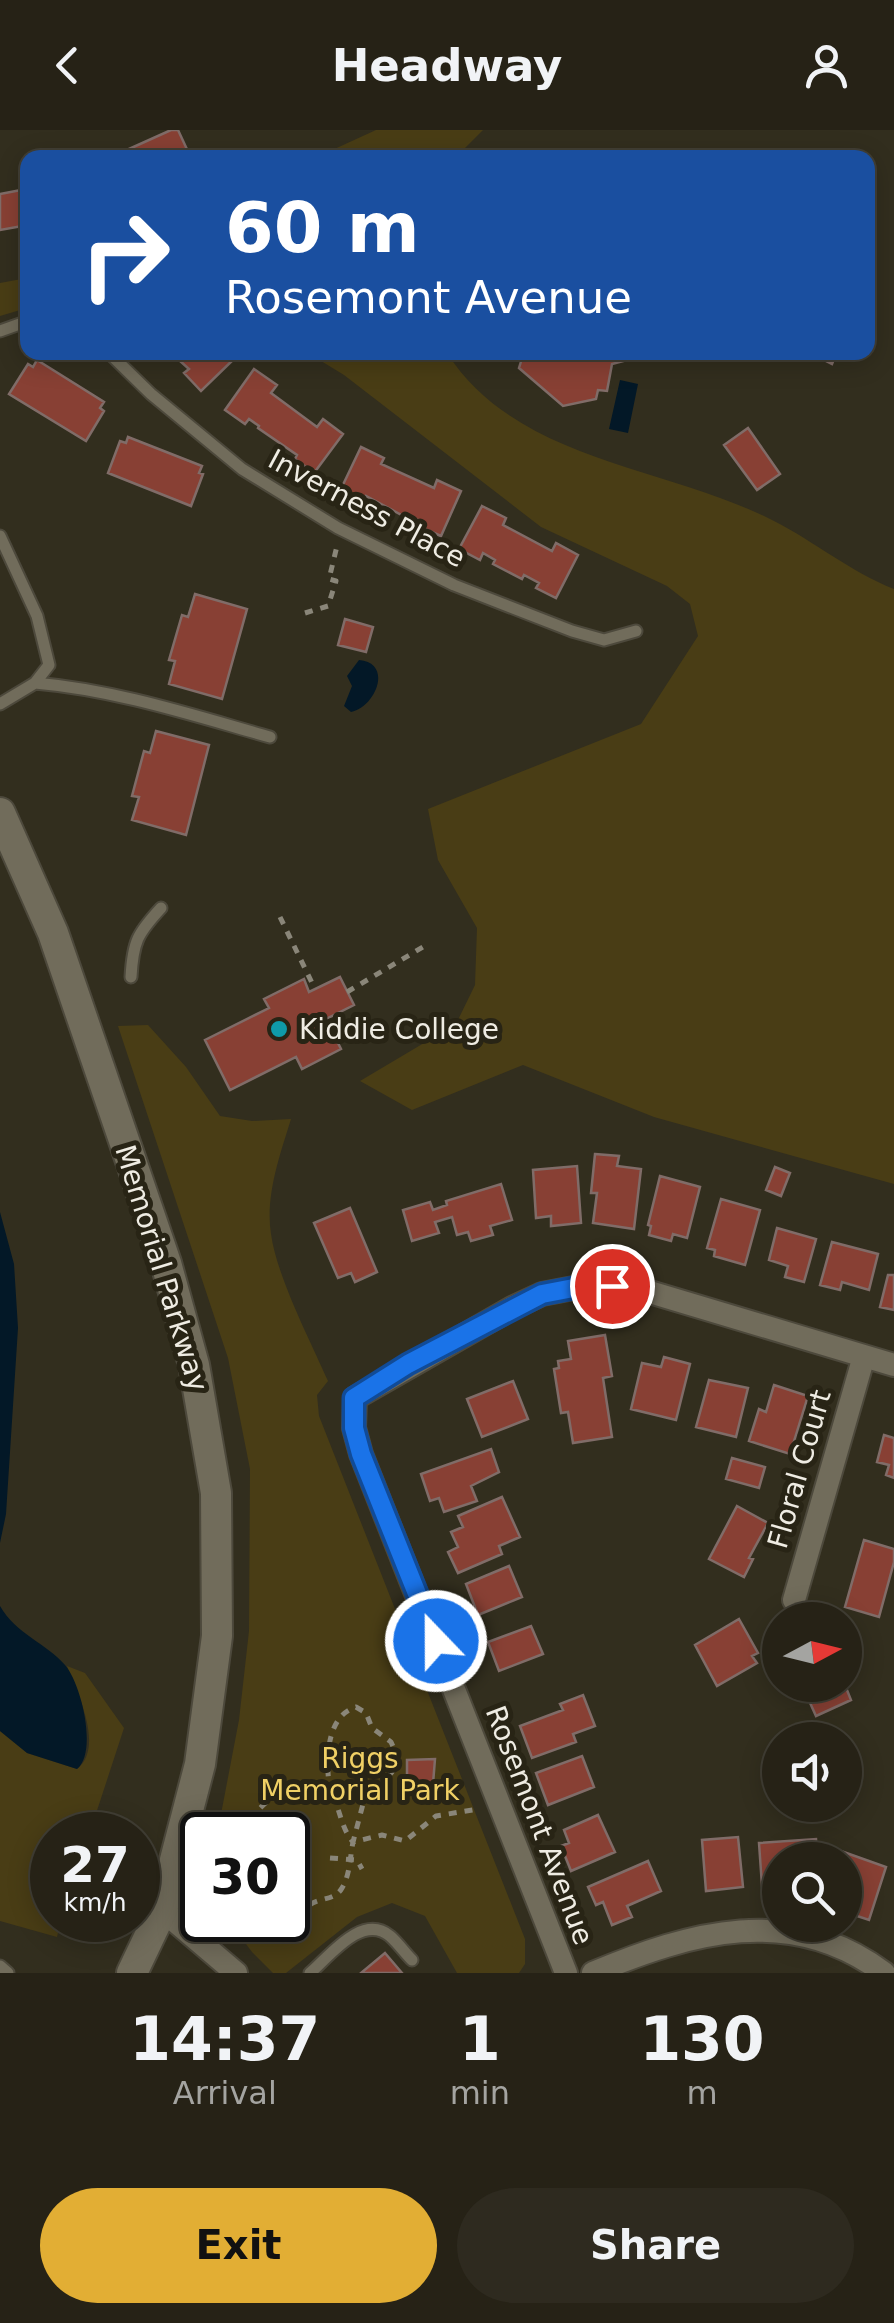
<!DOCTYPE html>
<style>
:root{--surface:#262216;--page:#2e2a1f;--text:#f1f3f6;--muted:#a4a4a1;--line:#423f35;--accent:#e2ae34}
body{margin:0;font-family:"DejaVu Sans",sans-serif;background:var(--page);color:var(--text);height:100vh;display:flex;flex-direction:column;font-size:38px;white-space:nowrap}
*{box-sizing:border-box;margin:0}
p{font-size:32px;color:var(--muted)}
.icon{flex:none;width:55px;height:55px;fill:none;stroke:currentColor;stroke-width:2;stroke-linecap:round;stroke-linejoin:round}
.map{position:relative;height:1843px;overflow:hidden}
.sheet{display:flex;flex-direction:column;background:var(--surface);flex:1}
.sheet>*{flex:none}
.top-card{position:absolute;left:20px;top:20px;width:855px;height:210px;border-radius:20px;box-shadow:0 5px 25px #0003,0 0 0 2px var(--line);background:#1a4fa0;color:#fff;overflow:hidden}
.needle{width:65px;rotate:83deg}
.buttons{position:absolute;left:762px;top:1472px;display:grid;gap:20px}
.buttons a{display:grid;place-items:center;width:100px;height:100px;border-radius:50%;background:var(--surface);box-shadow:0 5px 25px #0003,0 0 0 2px var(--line);font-size:50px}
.speed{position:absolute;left:30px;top:1682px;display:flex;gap:20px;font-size:50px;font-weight:700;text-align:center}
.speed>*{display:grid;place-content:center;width:130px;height:130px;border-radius:50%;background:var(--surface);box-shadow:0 5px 25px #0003,0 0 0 2px var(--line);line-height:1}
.speed small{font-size:25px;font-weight:400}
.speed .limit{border:5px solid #111;border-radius:15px;background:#fff;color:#111}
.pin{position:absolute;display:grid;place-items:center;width:85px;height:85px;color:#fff;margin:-42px;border:5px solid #fff;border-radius:50%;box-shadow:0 2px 10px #0007}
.me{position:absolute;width:110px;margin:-55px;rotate:338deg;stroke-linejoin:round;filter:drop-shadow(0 0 8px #0008)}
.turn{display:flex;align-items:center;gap:35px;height:210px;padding:0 40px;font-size:45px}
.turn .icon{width:130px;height:130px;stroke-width:2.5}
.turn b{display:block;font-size:70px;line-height:85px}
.eta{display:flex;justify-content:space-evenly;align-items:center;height:170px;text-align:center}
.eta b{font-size:60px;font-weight:600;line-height:70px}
.primary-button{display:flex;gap:20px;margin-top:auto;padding:20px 40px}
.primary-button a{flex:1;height:115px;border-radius:60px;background:var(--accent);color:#111;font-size:40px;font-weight:600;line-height:115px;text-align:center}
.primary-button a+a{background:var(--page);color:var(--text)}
header{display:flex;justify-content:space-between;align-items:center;height:130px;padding:0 40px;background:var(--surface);font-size:45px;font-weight:600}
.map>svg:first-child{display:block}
</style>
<header><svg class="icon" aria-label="back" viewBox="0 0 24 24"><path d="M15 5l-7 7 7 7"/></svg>Headway<svg class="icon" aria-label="person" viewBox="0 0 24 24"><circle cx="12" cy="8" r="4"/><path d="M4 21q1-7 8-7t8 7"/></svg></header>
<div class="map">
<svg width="894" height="1843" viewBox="0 0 894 1843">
<rect width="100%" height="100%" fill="#322e1e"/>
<!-- green -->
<path fill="#493d15" d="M376 0H483L456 27H317Z
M27 148V178L0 186V153Z
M308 223H447C518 333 668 336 774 391 815 412 851 442 894 459V1054L654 987 523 935 412 980 360 951 456 894 475 855 477 798 438 730 428 679 641 594 698 506 690 474 667 456 541 397 344 245Z
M148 895 186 937 220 986 252 991 291 989C280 1025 265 1066 271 1104 277 1147 310 1210 328 1251L317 1265 319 1286 525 1809V1834L519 1843H457L425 1786 392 1773 357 1787 286 1843H273L252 1822 228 1790H288V1705H217L239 1590 249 1501 250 1339 228 1228 118 896Z
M67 1536 85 1543 124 1598 89 1705H52V1790H61L57 1807 0 1791V1601L27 1623 77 1639C105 1617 77 1562 67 1536Z"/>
<!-- water -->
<path fill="#031827" d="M620 250 638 254 628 303 609 299Z
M359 530C394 533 375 578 351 582L344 576 352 556 347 546Z
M0 1082 14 1134 18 1198 6 1384 0 1413Z
M0 1476C16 1504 46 1513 65 1535 81 1553 98 1622 77 1639L27 1623 0 1601Z"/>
<!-- building -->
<path fill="#884034" stroke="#806c68" stroke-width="2.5" d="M171 0H178L191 28H133L129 19Z
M21 60 28 95 0 100V64Z
M170 222H234L237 226 201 261 184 243 189 239Z
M524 222H632L631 229 612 234 607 261 598 260 596 269 563 276 519 238Z
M808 222H837L832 234Z
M37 230 104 272 100 278 104 281 86 311 9 264 28 234 33 237Z
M254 239 277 255 271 263 317 297 323 289 343 304 314 343 295 329 297 325 258 298 259 296 249 289 245 294 225 280Z
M748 298 780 344 757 360 724 315Z
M128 307 202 336 199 343 203 344 191 376 108 343 120 311 126 313Z
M361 317 384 328 381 334 434 358 437 350 461 361 441 406 418 396 420 391 410 386 409 389 366 366 364 371 340 361Z
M482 376 506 388 503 395 552 421 556 413 578 425 556 468 536 458 539 453 524 445 522 449 493 434 495 430 483 423 480 430 459 419Z
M195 464 247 479 222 569 169 554 175 531 169 530 182 485 188 487Z
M345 489 373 497 366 522 338 515Z
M156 601 209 615 186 705 132 690 139 667 132 666 144 621 150 623Z
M340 847 354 875 326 889 341 919 302 939 296 927 230 960 205 910 269 878 264 869 304 849 309 862Z
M595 1024 619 1026 617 1036 641 1039 634 1099 593 1093 597 1063H591Z
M577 1036 581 1093 551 1096V1086L536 1088 533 1040Z
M775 1037 790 1043 781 1066 766 1060Z
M660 1046 700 1057 687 1108 673 1104 671 1111 649 1105 651 1096 648 1095Z
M501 1054 512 1090 490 1096 493 1105 471 1111 468 1102 457 1105 452 1087 435 1092 439 1103 412 1111 403 1080 430 1072 433 1080 447 1075 446 1071Z
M721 1069 760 1080 745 1135 714 1126 715 1120 707 1118Z
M350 1078 377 1142 355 1152 351 1143 338 1148 314 1093Z
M777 1098 816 1109 804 1152 785 1147 788 1136 769 1130Z
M832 1112 878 1124 869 1160 842 1152 840 1160 820 1155Z
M888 1145H894V1180L880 1177Z
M605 1205 612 1246 603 1248 612 1307 573 1313 568 1282 561 1283 554 1239 559 1238 558 1231 571 1229 568 1211Z
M664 1227 690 1234 676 1290 631 1279 642 1233 661 1237Z
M709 1250 748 1258 736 1307 696 1297Z
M513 1251 528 1289 482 1307 467 1269Z
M774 1255 808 1266 790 1324 749 1311 759 1279 766 1282Z
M884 1305 894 1308V1348L886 1345 889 1335 877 1332Z
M491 1319 499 1342 471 1356 477 1371 444 1382 439 1368 430 1371 421 1344Z
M732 1328 765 1337 759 1358 726 1349Z
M502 1367 520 1407 499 1416 502 1424 458 1443 448 1422 458 1417 451 1402 463 1397 458 1386Z
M737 1376 768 1393 749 1428 753 1429 744 1447 709 1429Z
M864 1410 894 1419V1432L879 1487 845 1477Z
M509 1436 522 1467 478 1485 466 1454Z
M739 1489 758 1523 752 1526 757 1533 717 1556 695 1515Z
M531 1496 543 1524 499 1541 488 1512Z
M802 1555H845L851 1570 816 1586Z
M583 1565 595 1596 573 1604 576 1612 532 1628 520 1596 563 1580 560 1574Z
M582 1626 594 1657 548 1675 536 1643Z
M435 1629 433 1654 407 1651V1630Z
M598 1685 615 1722 571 1741 561 1716 569 1713 564 1700Z
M738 1707 743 1757 706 1761 702 1710Z
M816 1709 817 1730H780V1755L762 1756 759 1713Z
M838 1720 886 1737 869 1790 845 1782V1730H834Z
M648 1731 661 1761 627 1776 632 1787 612 1795 603 1772 596 1775 588 1757Z
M385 1823 402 1843H361Z"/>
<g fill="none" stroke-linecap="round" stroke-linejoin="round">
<!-- lane casing -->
<g stroke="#4d493c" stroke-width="15">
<path id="lane" d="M0 201 28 191
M108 222 151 264 242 339 338 398 454 455 572 501 604 510 636 501
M0 406 37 486 49 535 35 553 0 574
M35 553C116 560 192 585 270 607
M131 847C133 812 137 804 161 778
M0 1836 8 1843
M310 1843C330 1826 362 1783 390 1806 398 1813 405 1823 412 1830"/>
</g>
<!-- street casing -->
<g stroke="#4d493c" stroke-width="26">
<path id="street" d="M794 1470 864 1226
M162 1780 236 1843
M566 1843 361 1324 354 1298 355 1268 512 1178 542 1164 584 1156 643 1160 894 1235
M593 1843C691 1802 791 1773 884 1843"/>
</g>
<!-- secondary casing -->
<g stroke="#4d493c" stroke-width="34">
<path id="secondary" d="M0 683 53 803 166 1133 194 1235 216 1363 217 1506 200 1634 162 1780 132 1843"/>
</g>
<!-- path -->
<path stroke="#8a8679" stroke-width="5" stroke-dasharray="8 8" stroke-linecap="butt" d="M305 483 328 476 336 451 329 449 337 416
M280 787 315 859
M347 862 428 814
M330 1662C326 1635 324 1587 356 1577L366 1583 372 1598 391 1612 396 1623 392 1642 363 1674 353 1712 382 1705 405 1711 436 1686 478 1679
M244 1705C255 1676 277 1658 308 1657 316 1657 325 1656 330 1663 341 1678 340 1697 353 1712 350 1727 350 1745 342 1758 335 1771 319 1767 308 1776 295 1786 287 1801 269 1790
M330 1728 357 1730 362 1739
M222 1791 224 1790"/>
<!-- lane -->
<use href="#lane" stroke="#716c5b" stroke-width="11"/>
<!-- street -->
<use href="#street" stroke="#716c5b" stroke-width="22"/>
<!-- secondary -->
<use href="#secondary" stroke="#716c5b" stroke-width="30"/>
</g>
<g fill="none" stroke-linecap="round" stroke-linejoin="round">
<!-- route casing -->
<g stroke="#114b97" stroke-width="25">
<path id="route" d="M436 1511 361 1324 354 1298V1268L408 1234 542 1164 584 1156H612"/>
</g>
<!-- route -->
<use href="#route" stroke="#1a73e8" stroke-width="18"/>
</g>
<!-- markers -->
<circle fill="#0f9aa8" stroke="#282415" stroke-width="4" cx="279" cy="899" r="10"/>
<g text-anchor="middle" stroke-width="10" stroke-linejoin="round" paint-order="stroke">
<!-- street labels -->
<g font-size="28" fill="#efece3" stroke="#282415">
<text transform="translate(367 378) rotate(28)" y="10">Inverness Place</text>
<text transform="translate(162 1138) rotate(73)" y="10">Memorial Parkway</text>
<text transform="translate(799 1339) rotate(-74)" y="10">Floral Court</text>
<text transform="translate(540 1695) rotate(69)" y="10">Rosemont Avenue</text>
</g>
<!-- poi labels -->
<g font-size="28" fill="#efece3" stroke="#282415" text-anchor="start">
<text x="299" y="909">Kiddie College</text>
</g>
<!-- park labels -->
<g font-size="28" fill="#f0d065" stroke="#282415">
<text x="360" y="1638">Riggs<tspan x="360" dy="32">Memorial Park</tspan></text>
</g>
</g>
</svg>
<div class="buttons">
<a><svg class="needle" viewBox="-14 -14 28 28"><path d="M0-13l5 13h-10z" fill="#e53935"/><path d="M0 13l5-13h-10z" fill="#a4a4a1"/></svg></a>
<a><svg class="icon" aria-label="sound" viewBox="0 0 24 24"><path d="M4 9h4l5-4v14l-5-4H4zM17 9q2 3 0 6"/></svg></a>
<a><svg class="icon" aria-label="search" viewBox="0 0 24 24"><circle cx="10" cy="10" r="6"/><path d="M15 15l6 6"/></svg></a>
</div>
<div class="speed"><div>27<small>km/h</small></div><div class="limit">30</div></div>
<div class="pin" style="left:612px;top:1156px;background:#d93025"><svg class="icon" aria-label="arrive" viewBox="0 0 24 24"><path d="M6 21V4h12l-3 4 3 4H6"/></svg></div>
<svg class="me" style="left:436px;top:1511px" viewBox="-20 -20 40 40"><circle r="17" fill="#1a73e8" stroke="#fff" stroke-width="3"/><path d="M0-11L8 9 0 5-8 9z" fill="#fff"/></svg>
<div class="top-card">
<div class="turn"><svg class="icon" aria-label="right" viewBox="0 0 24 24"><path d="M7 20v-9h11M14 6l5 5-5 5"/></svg><div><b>60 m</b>Rosemont Avenue</div></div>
</div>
</div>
<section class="sheet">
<div class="eta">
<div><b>14:37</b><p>Arrival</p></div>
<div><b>1</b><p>min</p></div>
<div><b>130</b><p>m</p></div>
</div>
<div class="primary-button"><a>Exit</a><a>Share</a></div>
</section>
